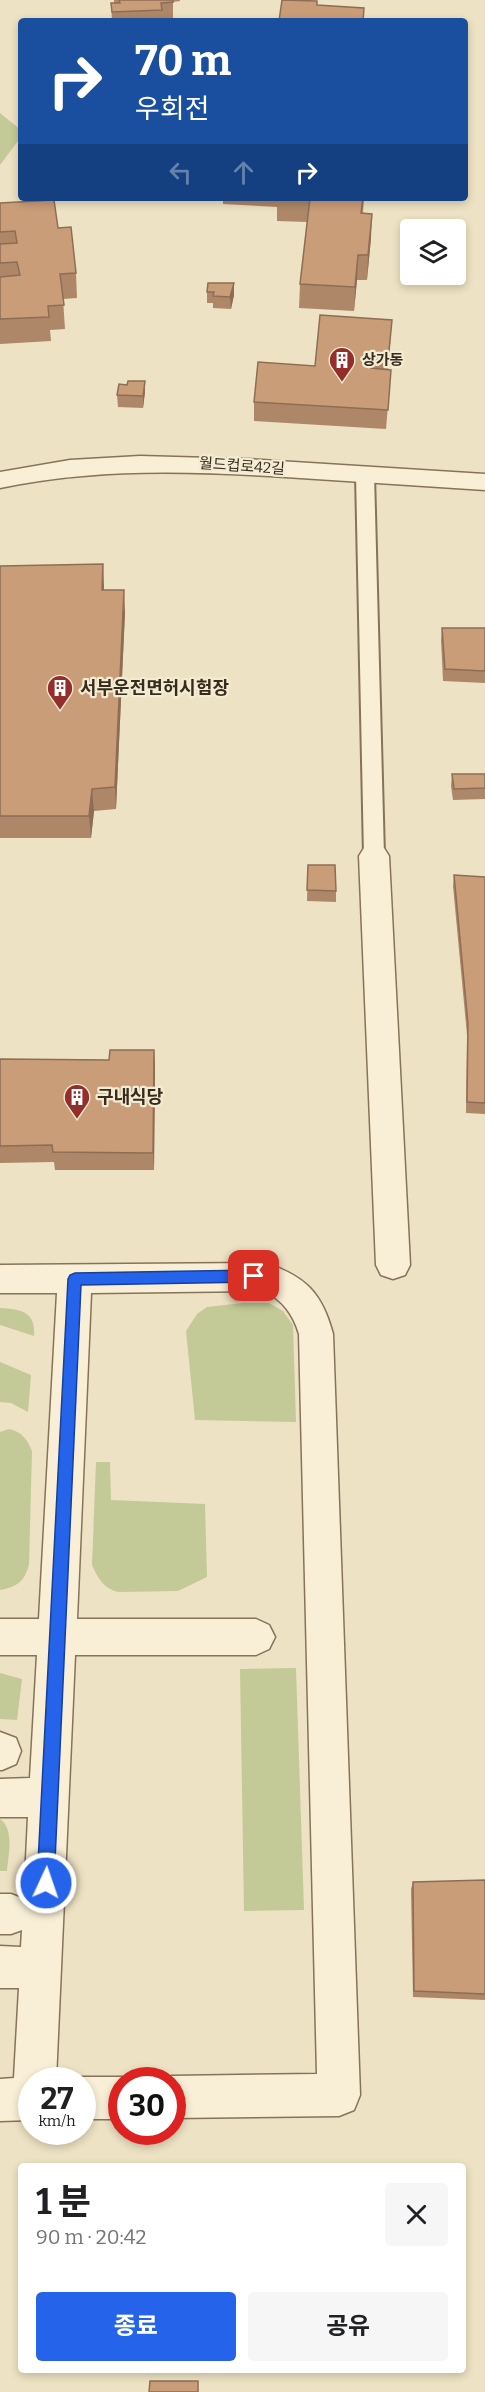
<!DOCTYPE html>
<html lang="ko">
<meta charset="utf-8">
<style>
:root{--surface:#fff;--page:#f6f6f6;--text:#202124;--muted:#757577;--accent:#2563eb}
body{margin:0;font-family:Bitter,"Noto Sans KR",serif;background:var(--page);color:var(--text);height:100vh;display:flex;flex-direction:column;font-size:22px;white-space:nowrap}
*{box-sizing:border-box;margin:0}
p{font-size:20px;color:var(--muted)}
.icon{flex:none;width:33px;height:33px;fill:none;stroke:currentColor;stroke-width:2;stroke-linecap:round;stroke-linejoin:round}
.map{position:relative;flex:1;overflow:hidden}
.sheet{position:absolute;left:18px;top:2163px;width:448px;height:210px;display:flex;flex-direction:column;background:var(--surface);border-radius:6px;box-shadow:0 3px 9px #0003}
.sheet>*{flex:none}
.banner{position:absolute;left:18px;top:18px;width:450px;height:183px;border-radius:6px;box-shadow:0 3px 9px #0003;background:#1a4fa0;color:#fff;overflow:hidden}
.fabs{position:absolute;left:400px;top:219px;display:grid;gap:12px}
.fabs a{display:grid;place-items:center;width:66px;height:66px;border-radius:6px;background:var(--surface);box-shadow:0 3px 9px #0003;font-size:30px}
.speed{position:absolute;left:18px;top:2067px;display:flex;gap:12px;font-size:30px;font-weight:700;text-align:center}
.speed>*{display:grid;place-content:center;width:78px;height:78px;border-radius:50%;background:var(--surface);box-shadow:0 3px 9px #0003;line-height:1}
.speed small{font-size:15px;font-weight:400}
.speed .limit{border:9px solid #d22;background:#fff;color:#111}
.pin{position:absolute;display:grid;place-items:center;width:51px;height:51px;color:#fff;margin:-26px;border-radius:12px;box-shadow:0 3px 9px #0006}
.me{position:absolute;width:66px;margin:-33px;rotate:3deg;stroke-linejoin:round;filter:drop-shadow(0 0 4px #0008)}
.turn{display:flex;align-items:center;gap:21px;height:126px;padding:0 18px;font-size:27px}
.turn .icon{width:78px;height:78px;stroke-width:2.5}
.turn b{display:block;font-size:42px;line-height:51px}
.lanes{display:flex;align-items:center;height:57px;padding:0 18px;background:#0003;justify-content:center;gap:30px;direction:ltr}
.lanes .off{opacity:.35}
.round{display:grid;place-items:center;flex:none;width:63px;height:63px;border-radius:6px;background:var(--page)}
.overview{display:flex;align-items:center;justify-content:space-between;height:102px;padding:0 18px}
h1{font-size:36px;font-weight:700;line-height:45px}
.cta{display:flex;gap:12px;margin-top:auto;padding:12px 18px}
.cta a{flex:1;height:69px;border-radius:6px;background:var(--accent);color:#fff;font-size:24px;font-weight:700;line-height:69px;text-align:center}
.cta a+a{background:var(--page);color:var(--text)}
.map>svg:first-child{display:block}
</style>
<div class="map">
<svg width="485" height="2392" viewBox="0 0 485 2392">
<rect width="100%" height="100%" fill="#ede2c3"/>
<!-- green -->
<path fill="#c3ca97" d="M0 113 21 130V137L0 165Z
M243 1303H269L283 1311 293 1325 296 1422 195 1420 186 1331 197 1314 207 1307Z
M0 1308C20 1309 36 1311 34 1336L0 1325Z
M0 1362 31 1375 28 1412 11 1403 0 1402Z
M9 1429C22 1432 27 1439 32 1451L29 1565C24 1582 17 1587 0 1590V1432Z
M96 1462H110L111 1500 205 1504 207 1577 178 1591 118 1592C103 1588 98 1578 92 1565Z
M296 1668 304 1910 244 1911 240 1669Z
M0 1673 22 1679 17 1720 0 1719Z
M0 1819C15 1829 8 1856 7 1871H0Z"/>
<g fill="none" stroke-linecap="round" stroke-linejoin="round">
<!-- lane casing -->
<g stroke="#86735a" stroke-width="4">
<path id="lane" d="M365 469 371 470 374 474 384 856 381 861 374 863 367 861 364 856 356 474 359 470Z"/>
</g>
<!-- street casing -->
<g stroke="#86735a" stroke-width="3">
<path id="street" d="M140 456 246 459 485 474V490C418 486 352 481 285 477 189 471 95 468 0 488V472L70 460Z
M374 845 384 848 389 856 410 1265 405 1275 393 1279 381 1275 376 1265 359 856 364 848Z
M266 1263C306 1277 322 1293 333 1334L360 2095 354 2110 339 2116 172 2118V2080H160L172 2076 317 2074 299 1334C293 1314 283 1301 265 1291L91 1293 77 1619H256L269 1625 275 1637 269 1649 256 1655H75L56 2080H32V2120L0 2121V2079L14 2078 19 1988H0V1946L21 1947 22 1930 11 1934H0V1894H11L24 1899 28 1817H0V1779L30 1778 37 1655H0V1619H39L57 1293H0V1265Z
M0 1732 16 1738 21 1751 16 1764 2 1770H0Z
M82 2077H122L131 2080H122V2119H82V2080H73Z"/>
</g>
<!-- lane -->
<use href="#lane" fill="#f8efd6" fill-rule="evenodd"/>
<!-- street -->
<use href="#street" fill="#f8efd6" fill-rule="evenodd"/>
</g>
<!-- wall -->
<path fill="#ae8768" d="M114 0H180V1L173 2V21H112L111 3H114Z
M223 198H364L363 213 371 238 367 280H357L354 311 299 308 300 284 307 222 277 221V207L223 204Z
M0 203 58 228 76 273 77 298 63 299 65 329 50 330 51 341 0 344Z
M234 283V295L231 309 213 308V303H207V292Z
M392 320 388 370H391L386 429 254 421V402Z
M127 385 145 392 143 408 118 407 117 395Z
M0 566 104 586V590L125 612 116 809 94 811 91 838H0Z
M442 628H485V683L443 681 441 640Z
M452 774H485V799L453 800 451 786Z
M308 865 336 891V902L307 901Z
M454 875 485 877V1114L466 1113 467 1035 453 886Z
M154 1050 155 1068 154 1170H55L54 1162 0 1163V1059L109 1060Z
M485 1880V2000L413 1997 411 1889 413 1882Z"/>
<!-- shaded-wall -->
<path fill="#8d6e55" d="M372 214 371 238 367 280 368 255Z
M358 255 357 280 354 311 355 287Z
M234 283V295L231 309 230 297Z
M145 381V392L143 408V396Z
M103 564 104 586 103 613 102 590Z
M124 590 125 612 116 809 115 787Z
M92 789 94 811 91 838 89 816Z
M154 1050 155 1068 154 1170 153 1153Z"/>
<!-- building -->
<path fill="#ca9d79" stroke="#8d6e55" stroke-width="1.5" d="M119 0H172L173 2 161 3 162 10 112 12 111 3H120Z
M282 0 317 1V5L364 8 363 21H279Z
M305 198H363L361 213 372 214 368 255H358L355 287 300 284 310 198Z
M54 200 58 228 71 227 76 273 60 274 64 305 48 306 49 317 0 319V277L20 275 17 262 0 263V244L17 243 15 231 0 232V203Z
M208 283H234L230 297 213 296 214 292H207Z
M320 315 392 320 388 361H371V368L391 370 388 410 254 402 258 362 315 366Z
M128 381H145L143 396 117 395 119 384 127 385Z
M103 564 102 590H124L115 787 92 789 89 816H0V566Z
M442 628H485V671L445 669Z
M452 774H485V788L454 789Z
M308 865H335L336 891 307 890Z
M454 875 485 877V1103L467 1102 468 1024Z
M110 1050H154L153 1153 53 1152 52 1145 0 1146V1059L109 1060Z
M485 1880V1994L414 1991 413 1882Z
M150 2381H198V2392H149Z"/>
<!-- route -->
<path fill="#2563eb" stroke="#184099" stroke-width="1.5" d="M254 1270 259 1272 261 1276 259 1281 254 1282 81 1285 54 1883 51 1889 46 1891 40 1889 37 1883 68 1279 70 1275 75 1273Z"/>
<!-- icons -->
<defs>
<g id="building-pin" transform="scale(1.35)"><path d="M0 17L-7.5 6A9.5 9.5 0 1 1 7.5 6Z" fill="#942e2c" stroke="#f4ecd2"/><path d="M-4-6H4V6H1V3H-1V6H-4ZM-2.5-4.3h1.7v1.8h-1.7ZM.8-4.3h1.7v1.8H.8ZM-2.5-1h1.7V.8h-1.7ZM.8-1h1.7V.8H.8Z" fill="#fff"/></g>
</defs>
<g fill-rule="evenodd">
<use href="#building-pin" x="342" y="360"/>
<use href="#building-pin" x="60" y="688"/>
<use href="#building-pin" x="77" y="1097"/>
</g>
<g text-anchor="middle" stroke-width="4.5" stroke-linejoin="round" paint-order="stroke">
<!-- far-poi labels -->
<g font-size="15" font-weight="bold" fill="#372b1e" stroke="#f4ecd2" text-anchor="start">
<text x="362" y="365">상가동</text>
</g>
<!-- far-street labels -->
<g font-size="15" fill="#372b1e" stroke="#f4ecd2">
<text transform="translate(242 466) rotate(4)" y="5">월드컵로42길</text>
</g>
<!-- poi labels -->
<g font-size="18" font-weight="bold" fill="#372b1e" stroke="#f4ecd2" text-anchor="start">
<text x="80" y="694">서부운전면허시험장</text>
<text x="97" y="1103">구내식당</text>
</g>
</g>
</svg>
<div class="fabs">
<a><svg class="icon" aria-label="layers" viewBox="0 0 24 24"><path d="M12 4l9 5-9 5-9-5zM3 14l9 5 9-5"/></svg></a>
</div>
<div class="speed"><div>27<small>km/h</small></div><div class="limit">30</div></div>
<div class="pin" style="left:254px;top:1276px;background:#d93025"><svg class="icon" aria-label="arrive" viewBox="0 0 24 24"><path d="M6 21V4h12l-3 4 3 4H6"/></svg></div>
<svg class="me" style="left:46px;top:1883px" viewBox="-20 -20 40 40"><circle r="17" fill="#2563eb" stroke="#fff" stroke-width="3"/><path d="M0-11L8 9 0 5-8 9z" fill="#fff"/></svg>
<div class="banner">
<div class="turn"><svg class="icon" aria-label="right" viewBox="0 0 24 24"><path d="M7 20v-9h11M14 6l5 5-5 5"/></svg><div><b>70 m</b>우회전</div></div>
<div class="lanes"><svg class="icon off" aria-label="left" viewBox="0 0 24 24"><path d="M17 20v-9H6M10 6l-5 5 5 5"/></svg><svg class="icon off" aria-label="ahead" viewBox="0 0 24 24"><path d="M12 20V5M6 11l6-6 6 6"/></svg><svg class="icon" aria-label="right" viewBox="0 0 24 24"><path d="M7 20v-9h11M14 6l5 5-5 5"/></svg></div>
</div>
<section class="sheet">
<div class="overview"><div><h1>1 분</h1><p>90 m · 20:42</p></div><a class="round"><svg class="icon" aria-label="close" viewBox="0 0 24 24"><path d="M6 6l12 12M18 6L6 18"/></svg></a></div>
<div class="cta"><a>종료</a><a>공유</a></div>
</section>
</div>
